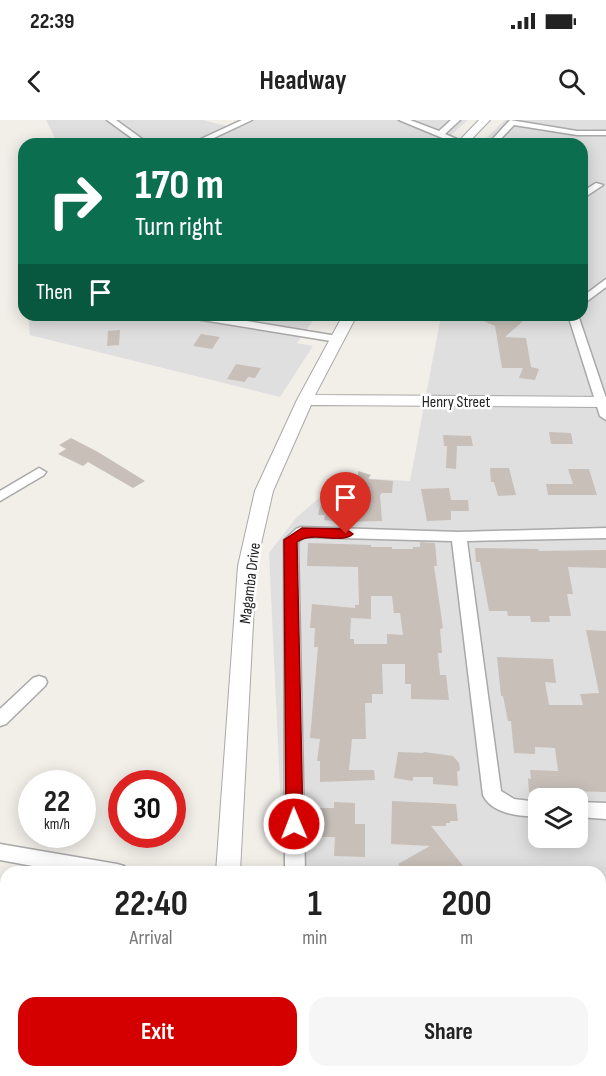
<!DOCTYPE html>
<style>
:root{--surface:#fff;--page:#f6f6f6;--text:#222;--muted:#767676;--accent:#d40000}
body{margin:0;font-family:"Sofia Sans Condensed",sans-serif;background:var(--page);color:var(--text);height:100vh;display:flex;flex-direction:column;font-size:22px;white-space:nowrap}
*{box-sizing:border-box;margin:0}
p{font-size:20px;color:var(--muted)}
.icon{flex:none;width:33px;height:33px;fill:none;stroke:currentColor;stroke-width:2;stroke-linecap:round;stroke-linejoin:round}
.map{position:relative;flex:1;overflow:hidden}
.panel{position:absolute;left:0px;top:746px;width:606px;height:212px;display:flex;flex-direction:column;background:var(--surface);border-radius:18px 18px 0 0;box-shadow:0 3px 15px #0003}
.panel>*{flex:none}
.hud{position:absolute;left:18px;top:18px;width:570px;height:183px;border-radius:18px;box-shadow:0 3px 15px #0003;background:#0b6e4f;color:#fff;overflow:hidden}
.fabs{position:absolute;left:528px;top:668px;display:grid;gap:12px}
.fabs a{display:grid;place-items:center;width:60px;height:60px;border-radius:12px;background:var(--surface);box-shadow:0 3px 15px #0003;font-size:30px}
.speed{position:absolute;left:18px;top:650px;display:flex;gap:12px;font-size:30px;font-weight:700;text-align:center}
.speed>*{display:grid;place-content:center;width:78px;height:78px;border-radius:50%;background:var(--surface);box-shadow:0 3px 15px #0003;line-height:1}
.speed small{font-size:15px;font-weight:400}
.speed .limit{border:9px solid #d22;background:#fff;color:#111}
.pin{position:absolute;display:grid;place-items:center;width:51px;height:51px;color:#fff;margin:-62px -26px;border-radius:50% 50% 50% 0;rotate:-45deg;box-shadow:0 0 6px #0007}
.pin .icon{rotate:45deg}
.me{position:absolute;width:66px;margin:-33px;rotate:359deg;stroke-linejoin:round;filter:drop-shadow(0 0 4px #0008)}
.turn{display:flex;align-items:center;gap:21px;height:126px;padding:0 18px;font-size:27px}
.turn .icon{width:78px;height:78px;stroke-width:2.5}
.turn b{display:block;font-size:42px;line-height:51px}
.then{display:flex;align-items:center;height:57px;padding:0 18px;background:#0003;gap:12px;font-size:22px}
.eta{display:flex;justify-content:space-evenly;align-items:center;height:102px;text-align:center}
.eta b{font-size:36px;font-weight:700;line-height:42px}
.primary-button{display:flex;gap:12px;margin-top:auto;padding:12px 18px}
.primary-button a{flex:1;height:69px;border-radius:18px;background:var(--accent);color:#fff;font-size:24px;font-weight:700;line-height:69px;text-align:center}
.primary-button a+a{background:var(--page);color:var(--text)}
.status{display:flex;justify-content:space-between;align-items:center;height:42px;padding:0 30px;background:var(--surface);direction:ltr}
.status svg{height:16px;fill:currentColor}
header{display:flex;justify-content:space-between;align-items:center;height:78px;padding:0 18px;background:var(--surface);font-size:27px;font-weight:700}
.map>svg:first-child{display:block}
</style>
<div class="status"><b>22:39</b><svg viewBox="0 0 49 12"><path d="M0 12V9h3v3zM5 12V6h3v6zM10 12V3h3v9zM15 12V0h3v12zM26 1h20v11H26zM47 4h2v5h-2z"/></svg></div>
<header><svg class="icon" aria-label="back" viewBox="0 0 24 24"><path d="M15 5l-7 7 7 7"/></svg>Headway<svg class="icon" aria-label="search" viewBox="0 0 24 24"><circle cx="10" cy="10" r="6"/><path d="M15 15l6 6"/></svg></header>
<div class="map">
<svg width="606" height="956" viewBox="0 0 606 956">
<rect width="100%" height="100%" fill="#f2efe9"/>
<!-- residential -->
<path fill="#e0dfdf" fill-rule="evenodd" d="M46 0H203L227 6 242 0H468L441 24H58Z
M505 0H606V836H600V752L284 751 269 433 296 398 343 357 410 361 441 195H582V24H480ZM538 678H578V717H538Z
M28 195H317L297 223 313 226 280 277 30 215Z"/>
<!-- building -->
<path fill="#c7bfb8" fill-rule="evenodd" d="M470 195H530L505 217 526 218 531 247 539 249 535 260 519 258 523 248H502L495 206Z
M120 210 119 225 107 226 108 211Z
M201 214 220 217 212 229 193 226Z
M236 244 261 248 255 258 248 257 245 262 227 259Z
M549 312 571 313 573 324H551Z
M443 315 471 316 473 326H457L456 349 446 348 447 326H444Z
M71 318 98 332 145 361 133 368 88 342 83 346 58 334 66 329 59 325Z
M490 348H509L516 375 498 376 494 362H491Z
M568 349H589L597 375H548L546 364H573Z
M358 351 371 355 368 359 393 361 392 373H382L380 375 382 401 342 402 324 400 325 395H318L322 378 355 381V376H359Z
M449 368 451 380H468L469 391H451V400L427 401 421 369Z
M420 422 435 423 437 446H434L443 508 440 509 442 533H438L440 555H446L449 580 411 579V564H405V544H382L383 574H372V583H365L366 619H352L349 650H374L375 660 320 662V641H317L320 619 310 618 318 527H314L315 508H310L312 484 355 488V485H359L358 447 307 446 308 423 371 425V427H392V429H413V427H420ZM371 476H392L394 493H400L403 515 387 514V524H354V519H350L351 498 371 499Z
M475 428 538 429 539 431 606 430V448L568 447 573 474H567L571 496H549L550 502H531L530 496H508L507 491H489L480 442H476Z
M586 510 606 511V672L568 671 569 675 529 672 528 658 531 659 530 650 558 651 555 628 535 627V634L514 633 511 601H508L503 576H501L497 537 553 539 556 563 545 562 549 585H583L580 574 599 573Z
M398 632 423 633 424 632 453 636 459 643 460 650 457 652 458 666 433 664V657H413V661L394 658Z
M392 681 456 684 458 701H450V703H446V706H431L464 747 456 752H404L398 744 430 726 391 724Z
M334 682 355 683V704H365V737L334 736 335 717H321L322 708H318V688H334Z"/>
<g fill="none" stroke-linecap="round" stroke-linejoin="round">
<!-- minor casing -->
<g stroke="#a9a9a9" stroke-width="3">
<path id="minor" d="M107 0H116L149 24H140Z
M242 0H252L201 24H190Z
M399 0H410L439 11 451 0H460L445 14 466 23 457 24Z
M510 0 577 11H606V15H577L514 5 496 24H488Z
M596 63 603 65 582 79V72Z
M606 159V167L582 185V177Z
M185 195H210L337 216 343 219 337 222 190 198Z
M568 195H578L606 278V300L600 296Z
M39 348 46 352 44 355 0 381V371Z
M301 407 459 412 606 408V418L467 421 501 671 514 679 538 682V696C520 697 492 694 483 675L452 421 304 417 298 422 305 752H285L284 420 296 409Z
M39 556 45 558 47 562 45 566 6 604 0 606V589L33 558Z
M578 682 606 683V699L578 697Z
M0 724 117 744 124 746 126 752H65L0 740Z
M156 951H178V956H156Z
M511 951H536L538 956H513Z"/>
</g>
<!-- tertiary casing -->
<g stroke="#a9a9a9" stroke-width="2">
<path id="tertiary" d="M479 0H490L467 24H456Z
M343 195H357L315 275 606 277V287L311 285 273 371 256 446 240 752H216L238 446 255 371 297 280Z
M207 951H235V956H207Z"/>
</g>
<!-- minor -->
<use href="#minor" fill="#fff" fill-rule="evenodd"/>
<!-- tertiary -->
<use href="#tertiary" fill="#fff" fill-rule="evenodd"/>
</g>
<!-- route -->
<path fill="#d40000" stroke="#8a0000" stroke-width="1.5" d="M302 408 346 409 353 414C341 425 313 410 297 422L303 704 300 709 294 711 289 709 286 704 284 420Z"/>
<g text-anchor="middle" stroke-width="5" stroke-linejoin="round" paint-order="stroke">
<!-- street labels -->
<g font-size="16" fill="#222" stroke="#fff">
<text x="456" y="287">Henry Street</text>
<text transform="translate(249 463) rotate(-83)" y="6">Magamba Drive</text>
</g>
</g>
</svg>
<div class="fabs">
<a><svg class="icon" aria-label="layers" viewBox="0 0 24 24"><path d="M12 4l9 5-9 5-9-5zM3 14l9 5 9-5"/></svg></a>
</div>
<div class="speed"><div>22<small>km/h</small></div><div class="limit">30</div></div>
<div class="pin" style="left:346px;top:414px;background:#d93025"><svg class="icon" aria-label="arrive" viewBox="0 0 24 24"><path d="M6 21V4h12l-3 4 3 4H6"/></svg></div>
<svg class="me" style="left:294px;top:704px" viewBox="-20 -20 40 40"><circle r="17" fill="#d40000" stroke="#fff" stroke-width="3"/><path d="M0-11L8 9 0 5-8 9z" fill="#fff"/></svg>
<div class="hud">
<div class="turn"><svg class="icon" aria-label="right" viewBox="0 0 24 24"><path d="M7 20v-9h11M14 6l5 5-5 5"/></svg><div><b>170 m</b>Turn right</div></div>
<div class="then">Then<svg class="icon" aria-label="arrive" viewBox="0 0 24 24"><path d="M6 21V4h12l-3 4 3 4H6"/></svg></div>
</div>
<section class="panel">
<div class="eta">
<div><b>22:40</b><p>Arrival</p></div>
<div><b>1</b><p>min</p></div>
<div><b>200</b><p>m</p></div>
</div>
<div class="primary-button"><a>Exit</a><a>Share</a></div>
</section>
</div>
